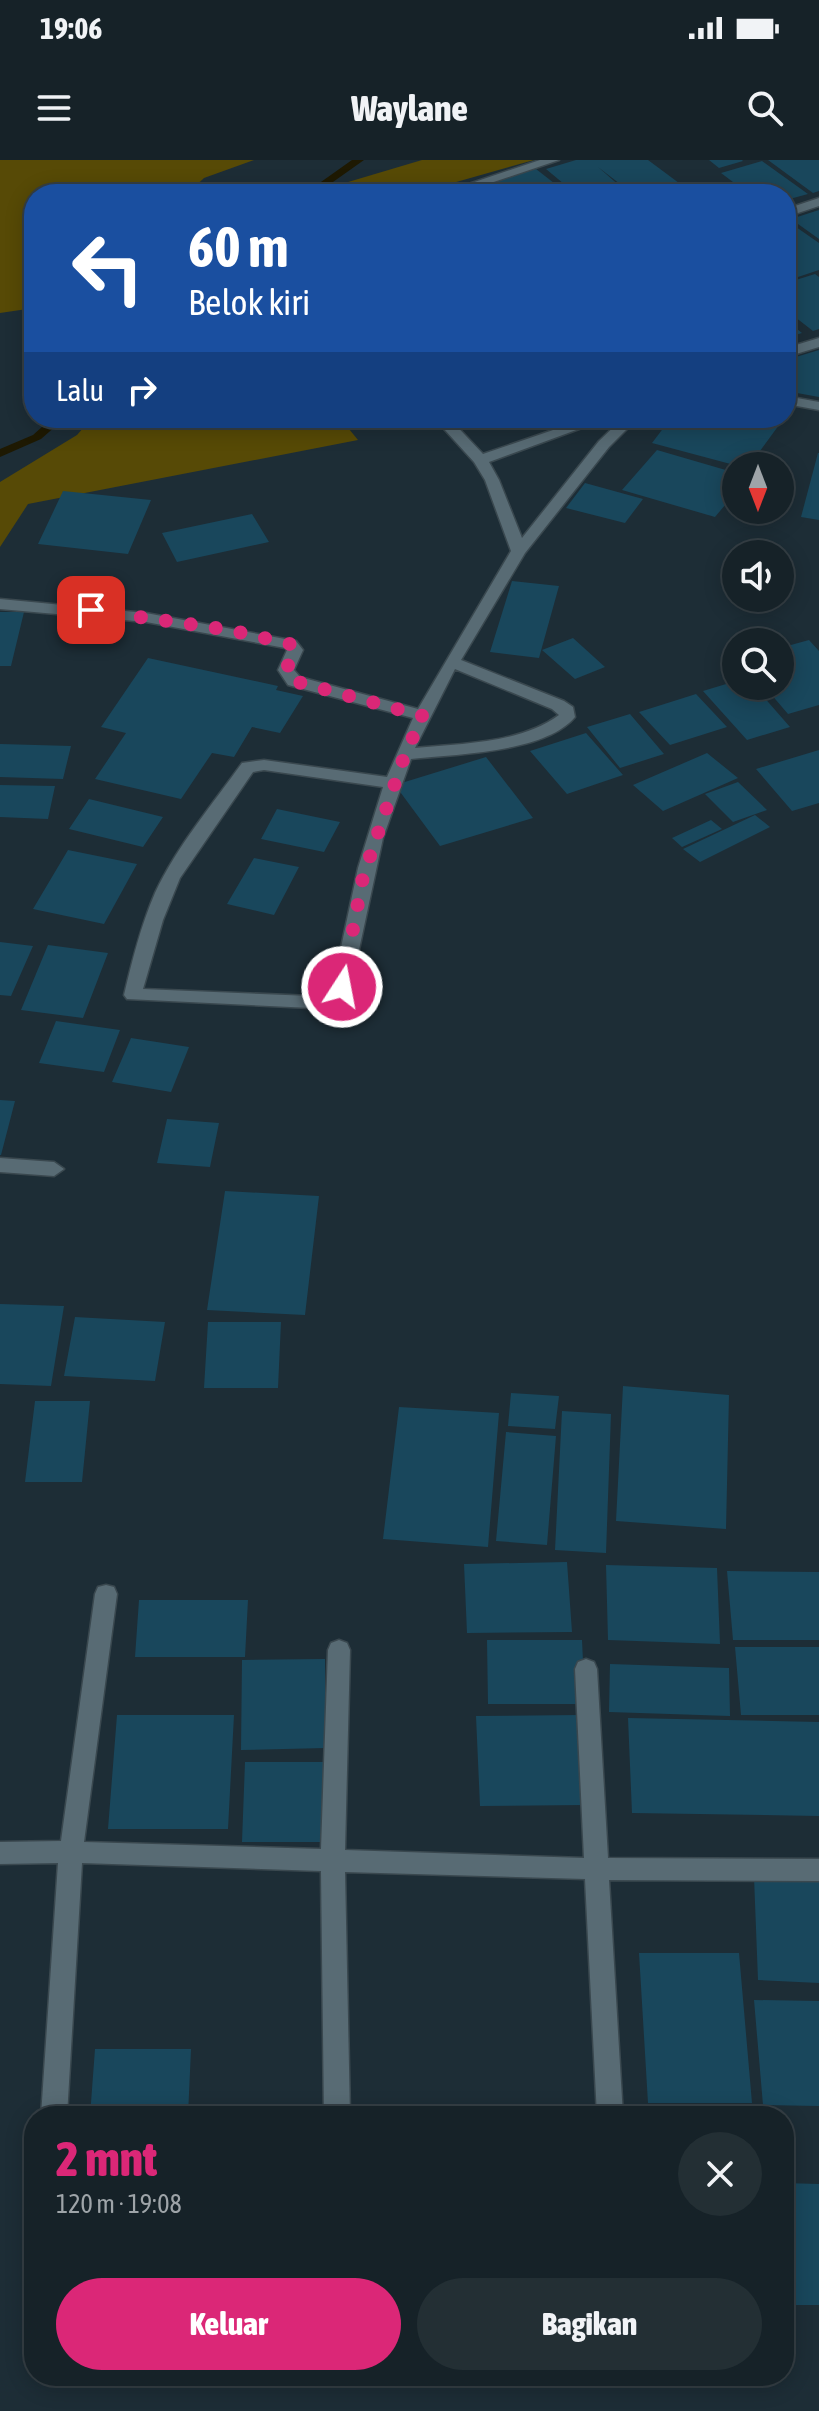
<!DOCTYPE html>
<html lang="id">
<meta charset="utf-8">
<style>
:root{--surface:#162228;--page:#232f34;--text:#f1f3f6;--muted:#9ea4a8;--line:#353f45;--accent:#db2777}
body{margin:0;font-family:"Asap Condensed",sans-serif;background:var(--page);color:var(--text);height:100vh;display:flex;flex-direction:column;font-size:30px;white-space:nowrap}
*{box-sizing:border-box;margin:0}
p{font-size:26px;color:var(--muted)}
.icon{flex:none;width:44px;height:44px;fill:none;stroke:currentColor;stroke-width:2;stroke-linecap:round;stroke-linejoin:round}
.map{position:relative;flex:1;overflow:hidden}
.sheet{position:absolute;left:24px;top:1946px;width:770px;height:280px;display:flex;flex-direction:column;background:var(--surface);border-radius:32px;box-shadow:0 4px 20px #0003,0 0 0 2px var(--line)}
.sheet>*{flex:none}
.top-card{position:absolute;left:24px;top:24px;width:772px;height:244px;border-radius:32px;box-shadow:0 4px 20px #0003,0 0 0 2px var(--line);background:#1a4fa0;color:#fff;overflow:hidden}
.needle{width:52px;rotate:180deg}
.buttons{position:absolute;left:722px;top:292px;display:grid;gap:16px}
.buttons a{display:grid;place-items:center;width:72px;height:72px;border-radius:50%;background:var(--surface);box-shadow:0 4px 20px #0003,0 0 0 2px var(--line);font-size:40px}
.pin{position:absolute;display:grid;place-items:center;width:68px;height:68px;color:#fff;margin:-34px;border-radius:16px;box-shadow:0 4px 12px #0006}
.me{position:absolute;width:88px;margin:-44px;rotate:11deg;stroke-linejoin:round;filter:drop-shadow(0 0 6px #0008)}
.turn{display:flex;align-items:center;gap:28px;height:168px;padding:0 32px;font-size:36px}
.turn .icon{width:104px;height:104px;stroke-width:2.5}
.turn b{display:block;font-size:56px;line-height:68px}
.then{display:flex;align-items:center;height:76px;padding:0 32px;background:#0003;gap:16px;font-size:30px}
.round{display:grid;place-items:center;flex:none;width:84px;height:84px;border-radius:42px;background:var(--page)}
.headline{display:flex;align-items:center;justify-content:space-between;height:136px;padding:0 32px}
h1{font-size:48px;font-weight:800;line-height:60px;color:var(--accent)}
.cta{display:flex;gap:16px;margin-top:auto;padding:16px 32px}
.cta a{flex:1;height:92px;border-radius:48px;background:var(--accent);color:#fff;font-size:32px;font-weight:800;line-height:92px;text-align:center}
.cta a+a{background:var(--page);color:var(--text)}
.status{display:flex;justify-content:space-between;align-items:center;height:56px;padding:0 40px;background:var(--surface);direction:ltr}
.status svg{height:22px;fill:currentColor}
header{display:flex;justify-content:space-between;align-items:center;height:104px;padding:0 32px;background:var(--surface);font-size:36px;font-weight:800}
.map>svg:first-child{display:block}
</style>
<div class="status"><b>19:06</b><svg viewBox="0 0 49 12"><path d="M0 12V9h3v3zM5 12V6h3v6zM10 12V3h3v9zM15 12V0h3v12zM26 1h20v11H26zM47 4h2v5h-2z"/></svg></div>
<header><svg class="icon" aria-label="menu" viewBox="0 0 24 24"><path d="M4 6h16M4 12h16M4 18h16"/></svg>Waylane<svg class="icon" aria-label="search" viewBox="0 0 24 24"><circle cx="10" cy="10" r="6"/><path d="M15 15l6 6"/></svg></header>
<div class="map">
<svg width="819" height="2251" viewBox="0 0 819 2251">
<rect width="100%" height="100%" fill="#1d2d36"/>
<!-- green -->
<path fill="#574a06" d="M0 0H254L204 18 187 34H34V148L0 153Z
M422 0H534L414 34H323L328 28Z
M92 258H340L358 280 28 344 0 387V322L77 275Z"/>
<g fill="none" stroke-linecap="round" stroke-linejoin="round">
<!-- stream -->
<path fill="#1e1902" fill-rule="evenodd" d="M352 0H364L316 34H304Z
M52 258H65L41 279 0 297V289L33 275Z"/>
</g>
<!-- building -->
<path fill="#19475c" d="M576 0H648L679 23 633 34 598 7 629 34H576L546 9Z
M709 0H742L743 1 719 8Z
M768 0H819V31L813 33Z
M762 1 808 34 786 40V34H749L721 13Z
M536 9 568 34H508L492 22Z
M697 25 711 34H673Z
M819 50V79L791 59Z
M786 60 819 83V110L786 121Z
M815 114 819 117V169L813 171 786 150V123Z
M786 160 802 173 786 178Z
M819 190V237L786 231V200Z
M504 258H549L519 270Z
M671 258H751L779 265 749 306H738L652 283Z
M657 290 736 313V332L715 357 622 330Z
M818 293H819V360L801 357Z
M585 323 643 339 625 363 566 348Z
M63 331 151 340 128 394 38 384Z
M252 354 269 382 177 402 162 373Z
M512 421 559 426 539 498 490 492Z
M0 452H24L11 506H0Z
M573 478 605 507 575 519 542 490Z
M809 480 819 491V545L788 554 764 526H780V488Z
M148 498 278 526 276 530 303 536 280 573 252 567 234 597 212 593 181 639 95 619 126 573 101 567Z
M736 521V526H754L790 567 747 580 703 531Z
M696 534 727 567 670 585 639 552Z
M630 554 664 594 620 608 587 567Z
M586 573 623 615 567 634 530 591Z
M0 584 71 586 63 619 0 617Z
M819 590V643L792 651 756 609Z
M707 593 738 618 663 651 633 625Z
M486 597 533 658 440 686 395 625Z
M738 622 767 650 733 662 705 634Z
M0 625 55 626 48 659 0 657Z
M89 639 163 657 143 687 69 669Z
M277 649 340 662 324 692 261 679Z
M755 655 770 667 700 702 683 689Z
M711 660 722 669 682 687 672 678Z
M68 690 137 704 104 764 33 749Z
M254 698 299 707 274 755 227 744Z
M0 782 33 786 11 836 0 835Z
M48 785 108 793 83 858 21 850Z
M56 861 120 870 104 912 39 903Z
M131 878 189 887 171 932 112 922Z
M0 940 15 941 1 995H0Z
M167 959 219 963 210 1007 157 1003Z
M225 1031 319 1036 305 1155 207 1150Z
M0 1144 64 1146 51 1226 0 1224Z
M75 1157 165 1162 155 1221 64 1216Z
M208 1162H281L278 1228H204Z
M623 1226 729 1235 726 1369 616 1361Z
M511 1233 559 1236 555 1269 508 1266Z
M35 1241H90L82 1322H25Z
M399 1247 499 1253 488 1387 383 1379Z
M562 1251 611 1254 606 1393 555 1390Z
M506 1272 556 1276 547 1385 496 1381Z
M567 1402 572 1472 467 1473 464 1404Z
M606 1405 717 1408 720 1484 608 1480Z
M727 1411 819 1412V1480H733Z
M139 1440H248L245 1497H135Z
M487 1480H582L585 1544H488Z
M735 1487H819V1555H741Z
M325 1499V1588L241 1590 242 1500Z
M610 1504 729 1508 730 1556 609 1552Z
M117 1555H234L228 1669H108Z
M580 1555 585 1645 480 1646 476 1556Z
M628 1558 819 1562V1656L632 1653Z
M245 1602H327L325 1682H242Z
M754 1717 819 1720V1823L758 1820Z
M639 1793H739L752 1943H648Z
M754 1840 819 1841V1946L763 1945Z
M95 1889H191L188 1956H90Z
M784 2023 819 2024V2145H784Z"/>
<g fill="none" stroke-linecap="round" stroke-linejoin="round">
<!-- street casing -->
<g stroke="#3a484f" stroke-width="3">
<path id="street" d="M540 0H559L458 34H439Z
M819 38V46L786 57V49Z
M819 178V187L786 197V188Z
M786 236 819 242V250L786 244Z
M434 258H449L483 294 588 258H609L489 302 499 320 522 378 599 281 623 258H638L609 287 525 393 461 500 564 541 573 547 575 557C545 593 455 594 411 599L383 678 351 827 339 842 311 848 127 839 124 835C132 801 141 765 155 733 177 686 212 645 242 603L264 600 387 617 413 558 288 525 278 510 287 490 285 488 146 462 0 449V439L146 453 296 481 303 490 294 510 300 517 418 549 511 391 485 320 474 302ZM455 509 552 549 559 555C519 584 463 583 415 588ZM264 610 383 627 358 708 333 825 327 833 311 836 143 829 163 760 180 718 253 612Z
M0 998 54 1002 64 1009 54 1016 0 1012Z
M106 1425 114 1427 117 1434 84 1682 321 1689 328 1490 331 1483 339 1480 347 1483 350 1490 345 1690 584 1698 575 1509 578 1502 586 1499 594 1502 597 1509 608 1698 819 1699V1721L609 1720 623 1956H597L585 1719 345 1712 350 1956H324L321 1711 82 1703 67 1956H41L58 1703 0 1704V1682L61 1681 95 1434 98 1427Z"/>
</g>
<!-- street -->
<use href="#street" fill="#586b74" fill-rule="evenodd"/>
</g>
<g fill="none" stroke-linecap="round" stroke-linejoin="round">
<!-- route -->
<path stroke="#db2777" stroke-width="14" stroke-dasharray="0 25.2" d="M91 450 230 470 290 484 295 490 286 510 294 521 423 556 405 594 363 717 342 827"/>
</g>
</svg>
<div class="buttons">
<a><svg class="needle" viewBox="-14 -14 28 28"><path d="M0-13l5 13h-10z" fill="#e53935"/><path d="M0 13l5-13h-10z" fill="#9ea4a8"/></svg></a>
<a><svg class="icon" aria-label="sound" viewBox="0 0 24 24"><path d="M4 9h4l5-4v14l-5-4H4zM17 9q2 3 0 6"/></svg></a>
<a><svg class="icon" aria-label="search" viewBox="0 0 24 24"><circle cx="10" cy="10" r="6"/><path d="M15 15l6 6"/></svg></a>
</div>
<div class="pin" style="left:91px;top:450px;background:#d93025"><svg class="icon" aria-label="arrive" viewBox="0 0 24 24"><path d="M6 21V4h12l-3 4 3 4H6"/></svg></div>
<svg class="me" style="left:342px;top:827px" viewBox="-20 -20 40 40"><circle r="17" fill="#db2777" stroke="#fff" stroke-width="3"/><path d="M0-11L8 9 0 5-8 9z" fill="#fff"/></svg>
<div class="top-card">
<div class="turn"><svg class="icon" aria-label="left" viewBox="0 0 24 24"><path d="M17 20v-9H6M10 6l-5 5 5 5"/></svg><div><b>60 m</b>Belok kiri</div></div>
<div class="then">Lalu<svg class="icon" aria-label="right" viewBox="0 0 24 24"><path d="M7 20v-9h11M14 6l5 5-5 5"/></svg></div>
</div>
<section class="sheet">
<div class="headline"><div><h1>2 mnt</h1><p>120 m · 19:08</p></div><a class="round"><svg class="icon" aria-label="close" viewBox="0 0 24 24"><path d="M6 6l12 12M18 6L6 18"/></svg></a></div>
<div class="cta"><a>Keluar</a><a>Bagikan</a></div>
</section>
</div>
